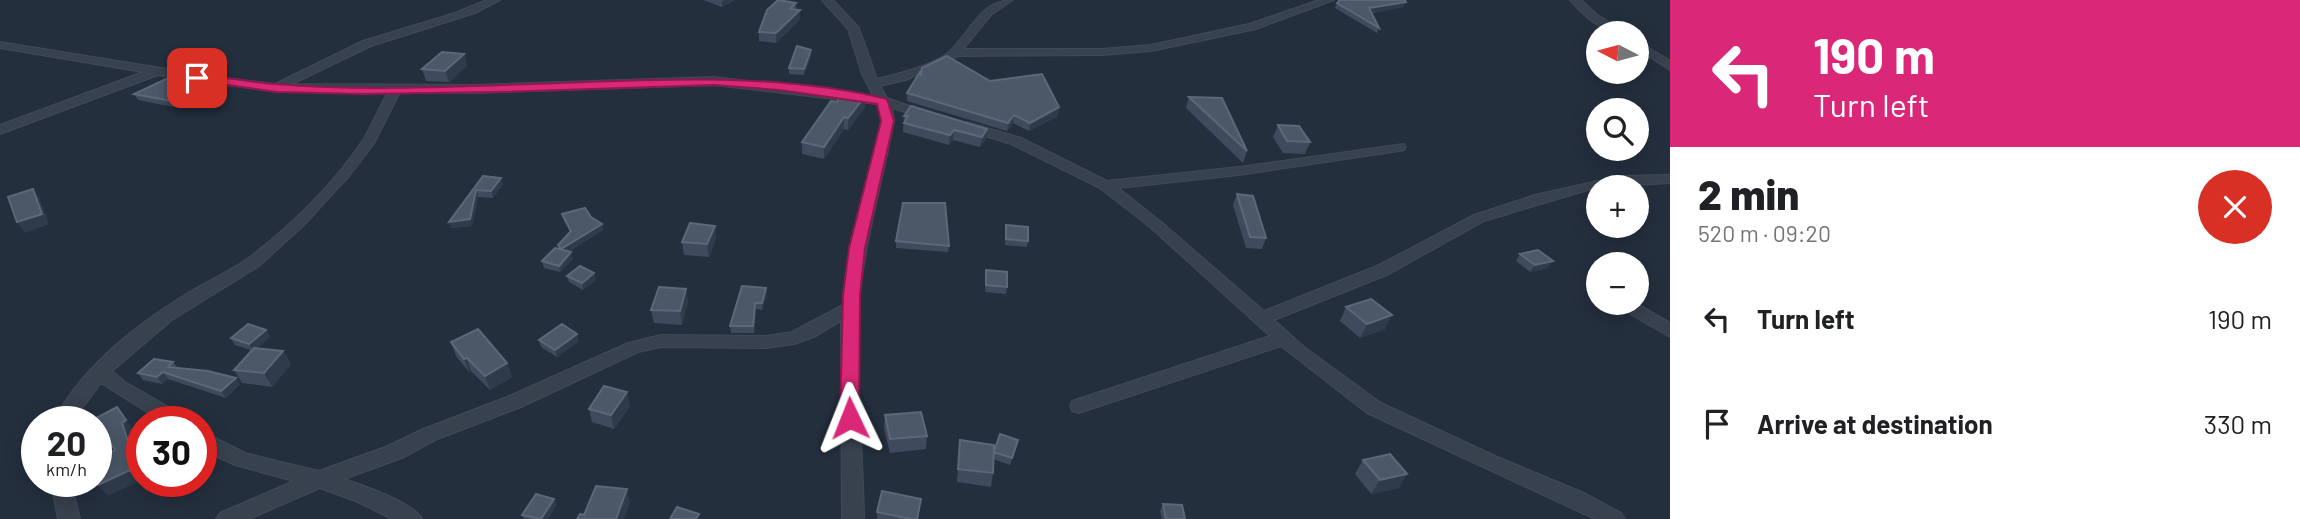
<!DOCTYPE html>
<meta charset="utf-8">
<style>
:root{--surface:#fff;--page:#f2f2f2;--text:#202124;--muted:#757577}
body{margin:0;font-family:Barlow,sans-serif;background:var(--page);color:var(--text);height:100vh;display:flex;flex-direction:column;font-size:26px;white-space:nowrap}
*{box-sizing:border-box;margin:0}
p{font-size:23px;color:var(--muted)}
.icon{flex:none;width:38px;height:38px;fill:none;stroke:currentColor;stroke-width:2;stroke-linecap:round;stroke-linejoin:round}
.map{position:relative;flex:1;overflow:hidden}
.details{display:flex;flex-direction:column;background:var(--surface);width:630px}
.details>*{flex:none}
.top-card{background:#db2777;color:#fff;overflow:hidden}
.needle{width:46px;rotate:276deg}
.controls{position:absolute;left:1586px;top:21px;display:grid;gap:14px}
.controls a{display:grid;place-items:center;width:63px;height:63px;border-radius:50%;background:var(--surface);box-shadow:0 4px 18px #0003;font-size:35px}
.speed{position:absolute;left:21px;top:406px;display:flex;gap:14px;font-size:35px;font-weight:700;text-align:center}
.speed>*{display:grid;place-content:center;width:91px;height:91px;border-radius:50%;background:var(--surface);box-shadow:0 4px 18px #0003;line-height:1}
.speed small{font-size:18px;font-weight:400}
.speed .limit{border:10px solid #d22;background:#fff;color:#111}
.pin{position:absolute;display:grid;place-items:center;width:60px;height:60px;color:#fff;margin:-30px;border-radius:14px;box-shadow:0 4px 10px #0006}
.me{position:absolute;width:77px;margin:-38px;rotate:358deg;stroke-linejoin:round;filter:drop-shadow(0 0 5px #0008)}
.turn{display:flex;align-items:center;gap:24px;height:147px;padding:0 28px;font-size:32px}
.turn .icon{width:91px;height:91px;stroke-width:2.5}
.turn b{display:block;font-size:49px;line-height:60px}
.round{display:grid;place-items:center;flex:none;width:74px;height:74px;border-radius:37px;background:var(--page)}
.overview{display:flex;align-items:center;justify-content:space-between;height:119px;padding:0 28px}
h1{font-size:42px;font-weight:800;line-height:52px}
ul{padding:0;list-style:none}
li{display:flex;align-items:center;gap:21px;height:105px;padding:0 28px}
li div{flex:1}
li b{display:block;font-size:26px}
li em{font-style:normal}
main{display:flex;flex:1;min-height:0}
.map>svg:first-child{display:block}
</style>
<main>
<div class="map">
<svg width="1670" height="519" viewBox="0 0 1670 519">
<rect width="100%" height="100%" fill="#242f3e"/>
<g fill="none" stroke-linecap="round" stroke-linejoin="round">
<!-- minor casing -->
<g stroke="#414a57" stroke-width="2">
<path id="minor" d="M487 0H500L475 13 371 46 292 84 474 85 714 77 873 96 862 74 848 29 822 0H833L859 28 877 79C894 75 936 64 948 53 970 33 980 0 1013 0L991 15 963 49H1102L1151 45 1249 24 1319 0H1334L1256 29 1151 51 1102 55 958 56 906 80 880 86 887 98 935 115 929 119 892 108 894 121C883 179 866 236 860 294 853 369 863 444 864 519H842L841 321 816 336 794 344 766 348 661 347 638 352 521 407 435 440 402 458 344 479C362 485 414 503 422 519H392L358 502 320 488 249 519H216L220 513 294 481 235 465 201 449V431L245 453 319 471 388 446 421 430 507 397 628 343 661 335 766 336 792 332 843 305 851 250 882 121 877 104 714 85 474 93 400 92 373 145 349 176 304 225 259 266 172 320 112 371 125 382 186 417 188 422H163L101 383 72 422H53C80 370 133 327 183 296 204 283 227 273 247 259 290 227 334 184 363 140 372 125 379 108 388 92H277L158 75 0 134V125L143 72 0 48V42L217 77 275 84 363 41 455 13Z
M1570 0H1581L1596 14 1626 33C1603 34 1584 16 1570 0Z
M1636 40 1670 61V70L1636 48Z
M967 122 1021 138 1107 181 1239 167 1404 144 1406 147 1404 150 1399 151 1239 175 1118 188 1160 221 1264 311 1377 266 1474 215 1535 195 1620 176 1670 175V183L1598 187 1484 221 1389 274 1274 320 1304 347 1381 403 1495 456 1584 493 1621 513 1625 519H1595L1367 413 1281 346 1079 413 1072 411 1070 406 1072 401 1270 336 1150 227 1100 188 1011 144 962 129 960 126Z
M1616 303H1636L1670 323V337L1618 307Z
M51 481H71L80 519H58Z"/>
</g>
<!-- minor -->
<use href="#minor" fill="#38414e" fill-rule="evenodd"/>
</g>
<!-- wall -->
<path fill="#3f4b5c" d="M703 0H735L722 7Z
M796 3V10L800 19 776 43 759 41V32Z
M1337 3 1404 7 1372 13 1379 28 1377 33 1335 8Z
M811 50V56L804 75 789 74V68Z
M464 54 467 66 449 82 426 81 422 69Z
M921 76 990 81 1058 116 1029 131 1013 123 1007 131 907 101V93Z
M202 89 179 108 138 100 134 94Z
M1189 97 1247 151 1243 163 1186 108Z
M831 101 865 107 848 130 844 129 824 159 802 154V142Z
M904 116 987 129 986 139 980 147 953 140 949 145 903 132Z
M1278 125 1310 142 1305 154 1283 153 1273 137Z
M483 176 503 184 493 198 478 197 472 226 451 228 449 222Z
M1237 194 1266 238 1262 249 1246 248 1233 205Z
M562 214 591 217 602 224 603 230 569 251 573 259 560 272 544 268 542 261 559 249 558 245 570 232 564 221Z
M1006 225 1028 241 1027 247 1005 245Z
M716 239 709 257 684 255 682 242Z
M896 241 949 246 948 252 896 248Z
M1520 254 1548 268 1530 272 1516 261Z
M986 270 1007 287 1006 294 985 292Z
M567 276 596 280 583 290 569 282Z
M766 288 767 295 762 310 756 309 754 333H731L730 326Z
M688 302 682 325 654 323 651 310Z
M1346 307 1385 329 1360 338 1340 321Z
M266 330 270 337 257 348 283 351 291 364 272 387 242 383 234 370 251 350 235 345 231 338Z
M539 340 579 341 557 357 541 347Z
M451 342 507 363 512 377 490 390 471 371 469 372 456 356Z
M173 362 177 367 240 384 226 398 168 379 162 384 143 380 138 373Z
M630 406 614 429 592 422 589 409Z
M885 415 927 436 926 449 890 453 884 429Z
M960 440 994 449 1018 440 1010 465 993 459V473L991 487 957 482Z
M1363 460 1399 488 1371 494 1355 474Z
M554 499 556 505 548 519H524L522 515Z
M921 499 918 519H877V512Z
M1163 504 1185 519H1162L1160 511Z"/>
<!-- shaded-wall -->
<path fill="#2f3b4b" d="M724 0H735L722 7V1Z
M1406 2 1404 7 1367 14 1369 8Z
M800 10V19L776 43V33Z
M811 50V56L804 75V69Z
M464 54 467 66 449 82 445 71Z
M199 83 202 89 179 108 176 102Z
M866 95 865 107 848 130V118Z
M1059 107 1058 116 1029 131 1030 123Z
M1014 115 1013 123 1007 131 1008 123Z
M844 117V129L824 159V147Z
M987 129 986 139 980 147 982 137Z
M954 130 953 140 949 145 950 135Z
M501 178 503 184 493 198 491 191Z
M33 189 40 200 49 224 25 233 17 222Z
M476 190 478 197 472 226 451 228 449 222Z
M602 224 603 230 563 256 561 249Z
M715 226 716 239 709 257 707 244Z
M571 252 573 259 560 272 559 266Z
M1553 261 1548 268 1530 272 1535 265Z
M594 273 596 280 583 290 582 283Z
M766 288 767 295 762 310V303Z
M686 289 688 302 682 325 680 311Z
M1392 315 1385 329 1360 338 1367 324Z
M266 330 270 337 253 351 249 344Z
M577 334 579 341 557 357 555 350Z
M283 351 291 364 272 387 264 373Z
M467 358 471 371 469 372 464 359Z
M507 363 512 377 490 390 485 376Z
M163 372 168 379 162 384 157 377Z
M236 378 240 384 226 398 221 391Z
M627 392 630 406 614 429 611 415Z
M126 420 135 432 130 434 142 468V481H146L149 489 146 491 138 482 108 496 98 485 130 470 122 423Z
M1407 474 1399 488 1371 494 1380 480Z
M627 489 630 503 624 519H616Z
M554 499 556 505 548 519H541Z"/>
<!-- building -->
<path fill="#4b5868" stroke="#5c6777" stroke-width="2" d="M778 0 796 3 790 9 800 10 776 33 759 32 767 10Z
M1340 0H1405L1406 2 1369 8 1379 28 1337 3Z
M797 46 811 50 804 69 789 68Z
M442 52 464 54 445 71 422 69Z
M947 56 990 81 1042 74 1059 107 1030 123 1014 115 1008 123 907 93 920 72 921 76 922 68Z
M170 77 199 83 176 102 134 94Z
M843 92 866 95 848 118 844 117 824 147 802 142 831 101 837 102Z
M1189 97 1222 98 1247 151Z
M911 106 987 129 982 137 954 130 950 135 904 123 908 116H904Z
M1278 125 1299 126 1310 142 1287 141Z
M483 176 501 178 491 191 476 190 470 219 449 222Z
M33 189 42 214 17 222 8 197Z
M1237 194 1253 196 1266 238 1250 237Z
M903 203H945L949 246 896 241Z
M585 208 591 217 602 224 561 249 558 245 571 231 562 214Z
M690 223 715 226 707 244 682 242Z
M1006 225 1028 227V241L1006 239Z
M555 248 571 252 559 266 542 261Z
M1538 250 1553 261 1535 265 1520 254Z
M580 266 594 273 582 283 567 276Z
M986 270 1007 272V287L986 285Z
M742 286 766 288 762 303H755L753 326H730Z
M659 287 686 289 680 311 651 310Z
M1371 299 1392 315 1367 324 1346 307Z
M248 324 266 330 249 344 231 338Z
M562 324 577 334 555 350 539 340Z
M478 329 507 363 485 376 467 358 464 359 451 342Z
M254 348 283 351 264 373 234 370Z
M154 359 173 362 168 367 208 371 236 378 221 391 163 372 157 377 138 373Z
M604 386 627 392 611 415 589 409Z
M117 407 126 420 122 423 140 478 137 480 130 470 98 485 96 478V459L115 450 94 419Z
M921 412 927 436 890 439 885 415Z
M1000 434 1018 440 1012 458 994 452Z
M960 440 994 445 993 473 958 469Z
M1390 454 1407 474 1380 480 1363 460Z
M596 486 627 489 616 519H577L580 514 584 515Z
M882 491 921 499 917 519H911L877 512Z
M536 494 554 499 541 519 522 515Z
M1163 504 1182 505 1185 519H1166Z
M677 507 699 514 696 519H670Z"/>
<!-- route -->
<path fill="#db2777" stroke="#8e194d" stroke-width="2" d="M197 74C223 77 250 82 276 84 360 91 447 87 532 84 650 80 770 71 887 99L894 121 865 248 860 295 859 418 856 423 850 426 843 423 840 418 843 295 849 248 881 121 877 104 779 90 714 85 498 92 362 94 277 92 192 80V75Z"/>
</svg>
<div class="controls">
<a><svg class="needle" viewBox="-14 -14 28 28"><path d="M0-13l5 13h-10z" fill="#e53935"/><path d="M0 13l5-13h-10z" fill="#757577"/></svg></a>
<a><svg class="icon" aria-label="search" viewBox="0 0 24 24"><circle cx="10" cy="10" r="6"/><path d="M15 15l6 6"/></svg></a>
<a>+</a>
<a>−</a>
</div>
<div class="speed"><div>20<small>km/h</small></div><div class="limit">30</div></div>
<div class="pin" style="left:197px;top:78px;background:#d93025"><svg class="icon" aria-label="arrive" viewBox="0 0 24 24"><path d="M6 21V4h12l-3 4 3 4H6"/></svg></div>
<svg class="me" style="left:850px;top:418px" viewBox="-20 -20 40 40"><path d="M0-17L14 15 0 8-14 15z" fill="#db2777" stroke="#fff" stroke-width="4"/></svg>
</div>
<section class="details">
<div class="top-card">
<div class="turn"><svg class="icon" aria-label="left" viewBox="0 0 24 24"><path d="M17 20v-9H6M10 6l-5 5 5 5"/></svg><div><b>190 m</b>Turn left</div></div>
</div>
<div class="overview"><div><h1>2 min</h1><p>520 m · 09:20</p></div><a class="round" style="background:#d93025;color:#fff"><svg class="icon" aria-label="close" viewBox="0 0 24 24"><path d="M6 6l12 12M18 6L6 18"/></svg></a></div>
<ul>
<li><svg class="icon" aria-label="left" viewBox="0 0 24 24"><path d="M17 20v-9H6M10 6l-5 5 5 5"/></svg><div><b>Turn left</b></div><em>190 m</em></li>
<li><svg class="icon" aria-label="arrive" viewBox="0 0 24 24"><path d="M6 21V4h12l-3 4 3 4H6"/></svg><div><b>Arrive at destination</b></div><em>330 m</em></li>
</ul>
</section>
</main>
